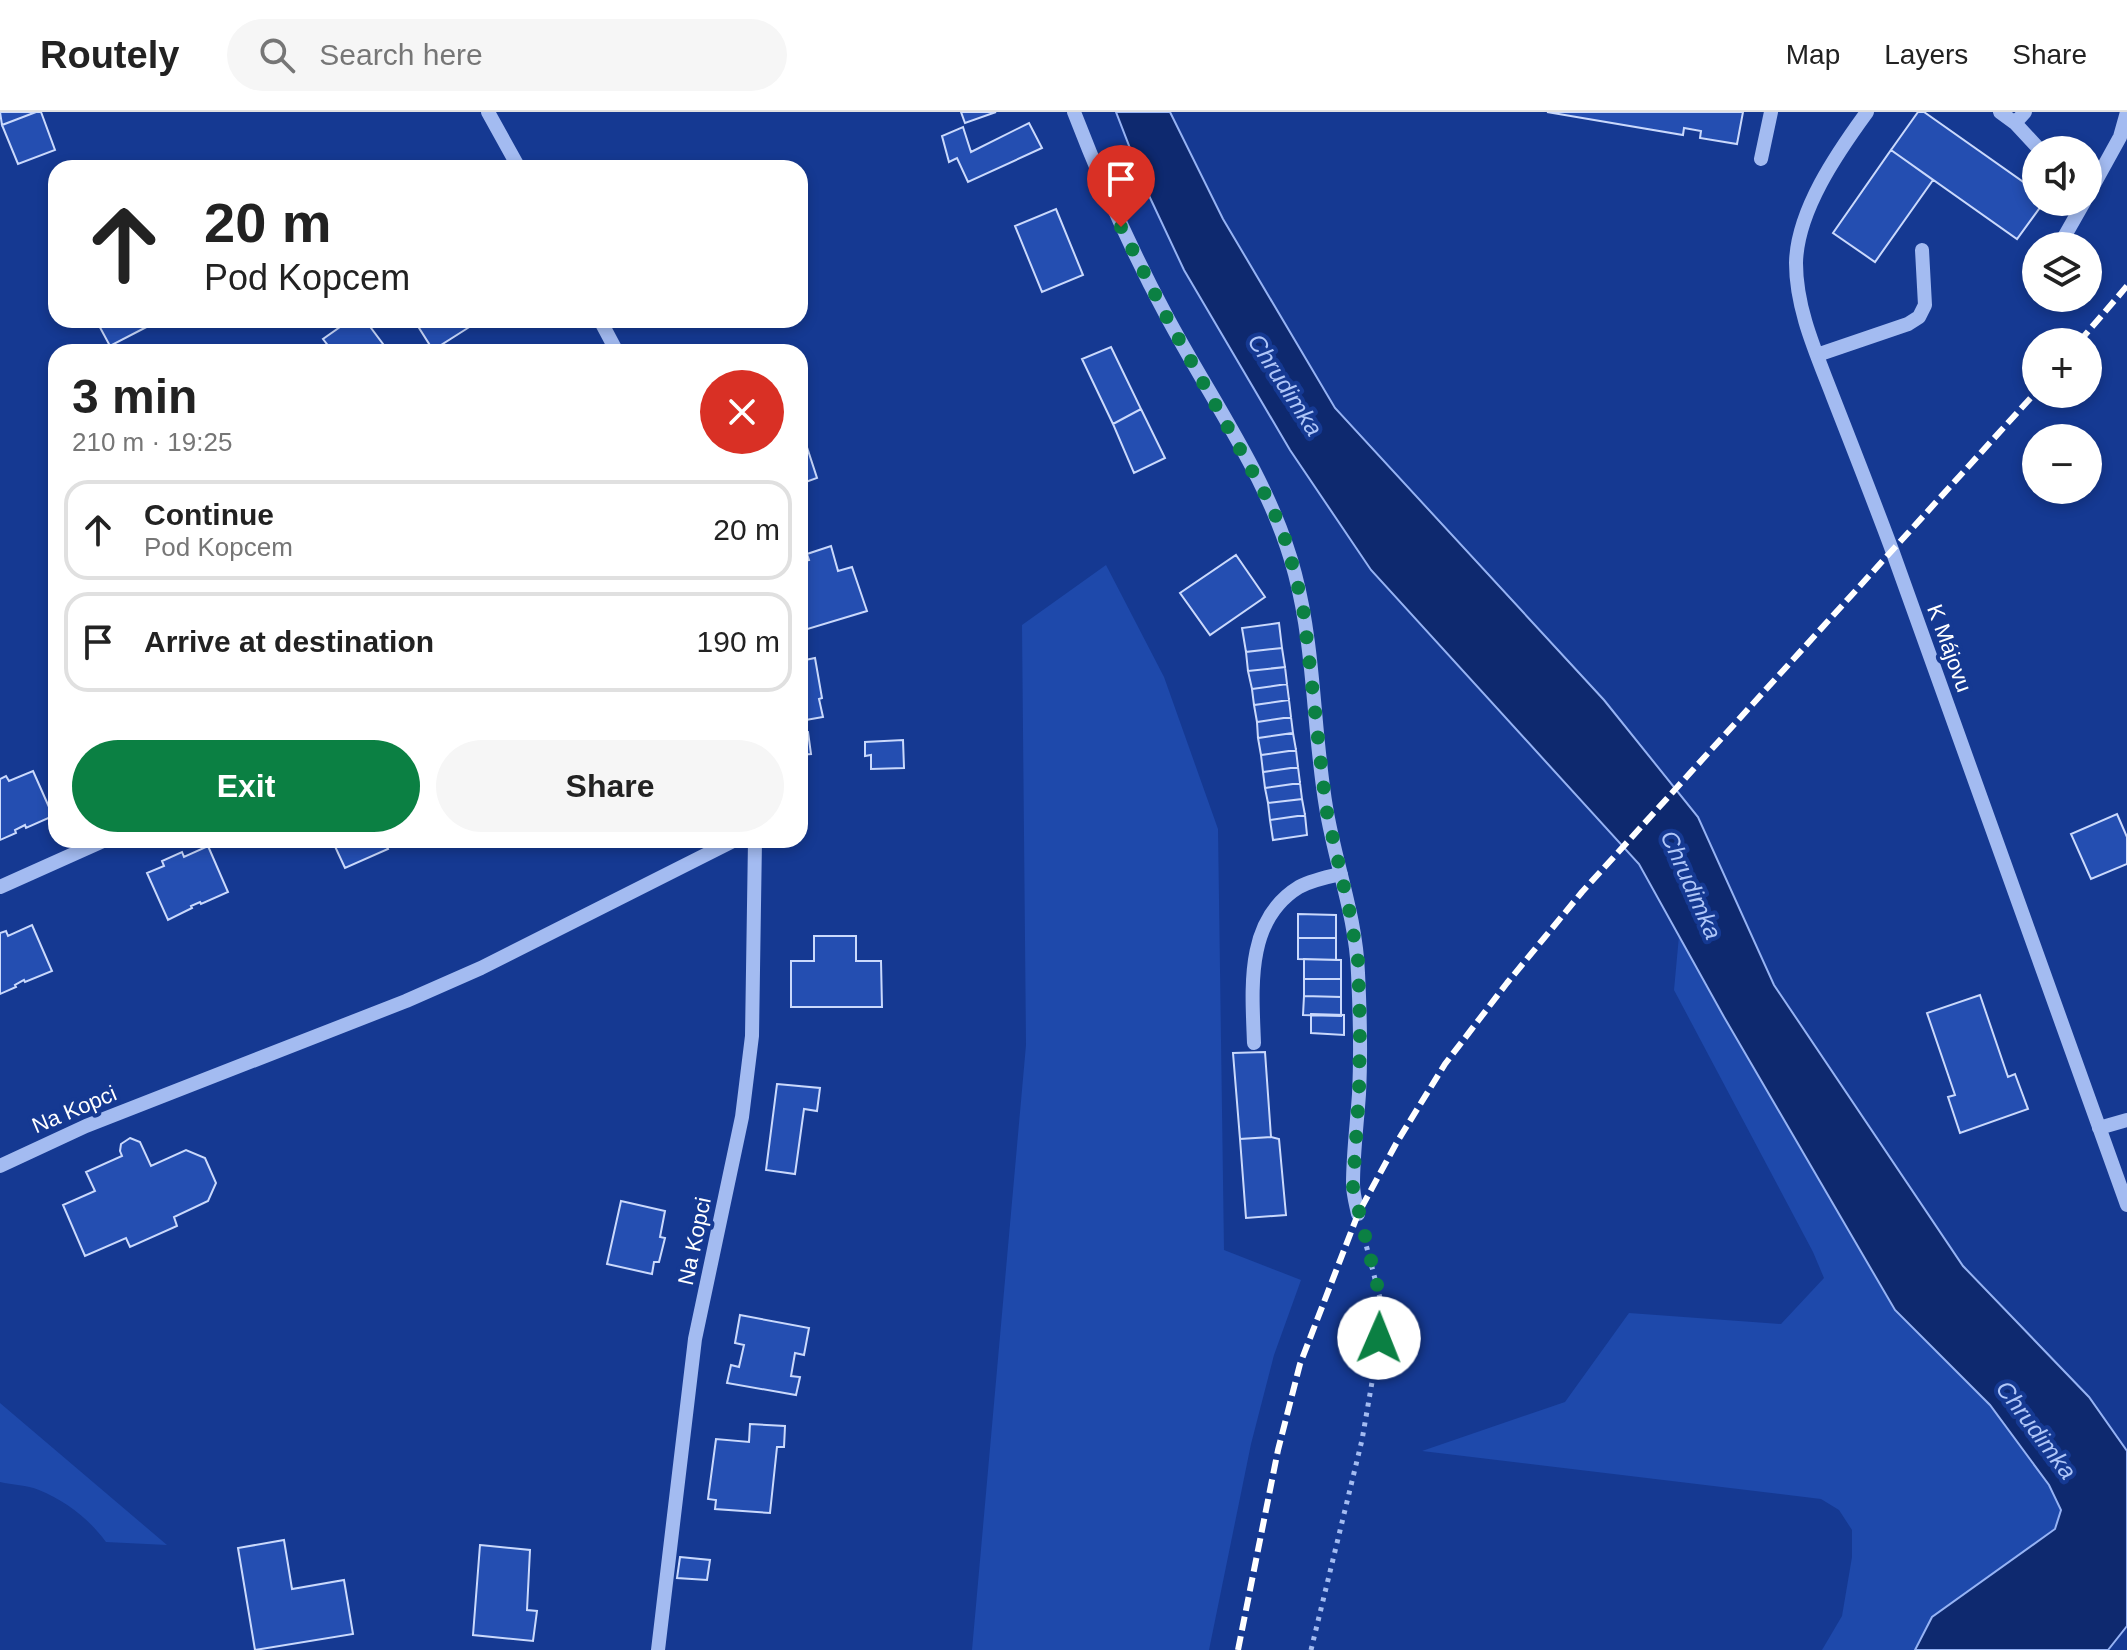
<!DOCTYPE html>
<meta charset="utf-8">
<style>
:root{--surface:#fff;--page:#f6f6f6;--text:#222;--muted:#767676;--line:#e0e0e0;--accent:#0b8043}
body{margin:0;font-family:Helvetica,sans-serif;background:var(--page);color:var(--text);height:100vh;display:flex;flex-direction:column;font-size:30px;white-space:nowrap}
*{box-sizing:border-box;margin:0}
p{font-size:26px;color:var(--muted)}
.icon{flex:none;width:44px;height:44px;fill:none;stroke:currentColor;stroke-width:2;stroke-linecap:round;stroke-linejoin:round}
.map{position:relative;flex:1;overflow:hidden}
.drawer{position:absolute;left:48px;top:232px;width:760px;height:504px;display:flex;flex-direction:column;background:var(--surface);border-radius:24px;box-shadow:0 4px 12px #0003}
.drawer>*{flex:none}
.hud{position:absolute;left:48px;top:48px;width:760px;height:168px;border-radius:24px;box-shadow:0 4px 12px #0003;background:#fff;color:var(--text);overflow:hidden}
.fabs{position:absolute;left:2022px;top:24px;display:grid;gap:16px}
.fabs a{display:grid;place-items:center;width:80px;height:80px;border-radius:50%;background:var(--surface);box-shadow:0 4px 12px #0003;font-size:40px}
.pin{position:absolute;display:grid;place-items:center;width:68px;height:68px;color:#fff;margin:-82px -34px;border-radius:50% 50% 50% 0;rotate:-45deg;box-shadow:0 0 8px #0007}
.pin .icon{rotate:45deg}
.me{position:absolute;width:88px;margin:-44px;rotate:1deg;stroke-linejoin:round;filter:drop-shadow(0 0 6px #0008)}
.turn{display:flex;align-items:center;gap:28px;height:168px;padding:0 24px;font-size:36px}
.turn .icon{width:104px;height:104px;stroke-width:2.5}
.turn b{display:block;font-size:56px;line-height:68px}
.round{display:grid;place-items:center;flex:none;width:84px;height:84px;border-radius:42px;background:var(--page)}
.summary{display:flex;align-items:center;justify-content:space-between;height:136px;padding:0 24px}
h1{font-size:48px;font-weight:700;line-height:60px}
.action{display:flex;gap:16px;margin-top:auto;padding:16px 24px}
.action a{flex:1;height:92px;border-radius:48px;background:var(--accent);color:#fff;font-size:32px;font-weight:700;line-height:92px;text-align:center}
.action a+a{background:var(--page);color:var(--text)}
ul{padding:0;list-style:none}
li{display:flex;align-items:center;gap:24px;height:100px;margin:0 16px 12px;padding:0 8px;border:4px solid var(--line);border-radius:24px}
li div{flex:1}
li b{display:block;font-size:30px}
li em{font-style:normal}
header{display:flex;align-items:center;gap:48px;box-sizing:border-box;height:112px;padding:0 40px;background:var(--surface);border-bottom:2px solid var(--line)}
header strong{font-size:38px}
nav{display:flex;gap:44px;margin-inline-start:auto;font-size:28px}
.search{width:560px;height:72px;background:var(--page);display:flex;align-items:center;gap:20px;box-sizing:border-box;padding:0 28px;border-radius:44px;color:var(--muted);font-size:30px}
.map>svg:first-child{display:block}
</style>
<header>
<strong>Routely</strong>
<div class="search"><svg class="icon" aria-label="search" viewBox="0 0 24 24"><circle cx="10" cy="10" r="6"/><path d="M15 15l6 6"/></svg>Search here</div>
<nav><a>Map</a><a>Layers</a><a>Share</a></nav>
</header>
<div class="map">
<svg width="2127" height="1538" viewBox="0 0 2127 1538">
<rect width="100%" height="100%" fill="#153992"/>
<!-- green -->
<path fill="#1e49ab" d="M1106 453 1164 565 1218 717 1224 1138 1301 1168 1274 1243 1251 1332 1209 1538H972L1026 933 1022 513Z
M1679 824 1724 905 1895 1198 1990 1293 2049 1373 2061 1398 2055 1417 1932 1505 1915 1538H1822L1842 1504 1852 1445V1418L1839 1398 1821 1387 1422 1339 1565 1290 1629 1201 1781 1212 1824 1166 1813 1140 1674 878Z
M0 1291 167 1433 106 1430C89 1407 66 1389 39 1378 27 1373 12 1373 0 1370Z"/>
<!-- water -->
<path fill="#0e296f" stroke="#96b3f4" stroke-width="2" d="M1116 0H1170L1223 107 1335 296 1604 588 1698 705 1774 873 1963 1154 2089 1285 2127 1339V1514L2108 1538H1915L1932 1505 2055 1417 2061 1398 2049 1373 1990 1293 1895 1198 1724 905 1639 752 1371 458 1290 338 1184 158 1145 75Z"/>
<!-- building -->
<path fill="#244eb1" stroke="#cad9fc" stroke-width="2" d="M0 0H36L2 13Z
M36 0H41L55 38 18 52 2 13Z
M961 0H996L965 11Z
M1547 0H1743L1737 32 1700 26 1701 19 1684 16 1683 23Z
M1918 0H1924L2036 79V90H2044L2017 127 1891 38Z
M1029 11 1042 36 968 70 957 46 949 50 942 24 963 15 971 40Z
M1891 38 1933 68 1875 150 1833 121Z
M1056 97 1083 163 1042 180 1015 114Z
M96 208H160L110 234Z
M350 208H365L389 240H333L323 227Z
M414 208H468L471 214 433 238Z
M1111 235 1141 297 1113 312 1082 247Z
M1141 297 1165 346 1134 361 1113 312Z
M803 323 817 366 800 372V324Z
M831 434 838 459 852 455 867 499 801 519 800 450 809 448 807 442Z
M1236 443 1265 485 1210 523 1180 481Z
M1279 511 1282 536 1246 540 1242 516Z
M1282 536 1285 555 1248 559 1246 540Z
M815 546 822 586 819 587 823 605 800 609V549Z
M1285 555 1287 572 1252 577 1248 559Z
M1287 572 1289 588 1254 593 1252 577Z
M1289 588 1291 605 1257 610 1254 593Z
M1291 605 1293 621 1258 626 1257 610Z
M808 620 811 642 800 643V621Z
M1293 621 1296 638 1261 643 1258 626Z
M903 628 904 656 871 657V643L865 644V630Z
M1296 638 1298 655 1263 660 1261 643Z
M1298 655 1300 671 1265 676 1263 660Z
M33 659 53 704 26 716 25 713 15 718 16 721 0 728V667L6 664 9 669Z
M1300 671 1302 687 1268 691 1265 676Z
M1302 687 1305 703 1270 708 1268 691Z
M2117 702 2127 725V752L2091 767 2071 722Z
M1305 703 1307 723 1273 728 1270 708Z
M332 728H384L388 737 345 756Z
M208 734 228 780 201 792 200 790 191 794 192 796 168 808 147 761 164 754 162 749 182 740 184 745Z
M1298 802 1336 803V826H1298Z
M32 813 52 859 25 870 24 868 15 873 16 875 0 882V821L6 819 8 824Z
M814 824H856V849H881L882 895H791V849H814Z
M1298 826H1336V848L1298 847Z
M1304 847 1341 848V867H1304Z
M1304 867H1341V885L1304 884Z
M1980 883 2008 965 2015 962 2028 997 1960 1021 1948 985 1955 983 1927 901Z
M1304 884 1341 885V904L1303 903Z
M1311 902 1344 903V923L1311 921Z
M1265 940 1271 1025 1240 1027 1233 941Z
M777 972 820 976 817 999 804 997 795 1062 766 1058Z
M1271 1025 1279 1027 1286 1103 1246 1106 1240 1027Z
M130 1026 140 1030 151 1054 186 1038 205 1046 216 1071 208 1089 174 1105 177 1114 130 1135 126 1126 85 1144 63 1093 95 1079 86 1060 122 1044 120 1039 121 1032Z
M621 1089 665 1099 660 1125 665 1126 659 1150H654L652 1162 607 1152Z
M740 1203 809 1216 804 1243 795 1241 791 1264 800 1265 796 1283 727 1271 731 1253 739 1255 744 1233 735 1231Z
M750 1312 785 1314 784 1335H777L770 1401 715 1397 716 1388 708 1387 716 1327 749 1330Z
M284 1428 292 1477 344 1468 353 1522 255 1538 238 1436Z
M480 1433 530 1438 527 1498 537 1499 533 1529 473 1523Z
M680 1445 710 1448 707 1468 677 1466Z"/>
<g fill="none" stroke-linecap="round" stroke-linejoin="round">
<!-- path -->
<path stroke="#a3bbf1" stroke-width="5" stroke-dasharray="4 6" stroke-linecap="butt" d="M1311 1538 1362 1328 1384 1201 1364 1125"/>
<!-- minor -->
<path stroke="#a3bbf1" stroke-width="14" d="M488 0 519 56
M1074 0C1101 70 1131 138 1166 203 1211 288 1271 369 1295 462 1315 538 1313 618 1326 695 1335 751 1356 804 1358 861 1360 901 1361 942 1359 982 1357 1012 1353 1042 1353 1072 1353 1082 1356 1092 1358 1102
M1867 0C1837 41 1797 99 1796 151 1796 198 1817 243 1833 285 1853 336 1873 387 1892 438 1972 655 2049 874 2127 1093
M2000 0 2015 11 2025 0
M2015 11 2040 38
M1761 47 1771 0
M2088 83 2120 25 2127 0
M2059 134 2084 90
M600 208 617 240
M1817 243 1908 212 1919 205 1925 193 1922 138
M0 775 105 728
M1254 931C1252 876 1245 808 1299 775 1312 768 1327 765 1341 762
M2099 1016 2127 1008
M0 1054 86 1014 406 889 481 856 735 728
M658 1538 695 1227 742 1005 752 924 755 728"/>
<!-- rail -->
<path stroke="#fff" stroke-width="6" stroke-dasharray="14 6" stroke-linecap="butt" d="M2079 230 2127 174
M1238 1538 1278 1338 1300 1252 1358 1102 1397 1030 1445 952 1507 871 1582 780 2036 280"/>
</g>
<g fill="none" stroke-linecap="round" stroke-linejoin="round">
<!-- route -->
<path stroke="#0b8043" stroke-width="14" stroke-dasharray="0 25.2" d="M1121 115 1166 204 1271 393 1287 432 1295 463 1303 495 1308 538 1326 696 1349 797 1358 848 1360 912 1359 981 1353 1075 1384 1201 1379 1226"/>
</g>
<g text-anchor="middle" stroke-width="8" stroke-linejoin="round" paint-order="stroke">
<!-- street labels -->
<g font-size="22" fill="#fff" stroke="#153992">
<text transform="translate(1950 536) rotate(70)" y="8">K Májovu</text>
<text transform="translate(74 997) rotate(-23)" y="8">Na Kopci</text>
<text transform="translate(694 1129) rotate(-78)" y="8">Na Kopci</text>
</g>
<!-- water labels -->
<g font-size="24" font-style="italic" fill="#afc6f8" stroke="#153992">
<text transform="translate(1285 273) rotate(57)" y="8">Chrudimka</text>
<text transform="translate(1691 773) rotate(66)" y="8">Chrudimka</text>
<text transform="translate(2036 1318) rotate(53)" y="8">Chrudimka</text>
</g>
</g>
</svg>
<div class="fabs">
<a><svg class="icon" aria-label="sound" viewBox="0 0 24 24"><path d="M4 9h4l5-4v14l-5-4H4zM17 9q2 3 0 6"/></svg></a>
<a><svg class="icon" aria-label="layers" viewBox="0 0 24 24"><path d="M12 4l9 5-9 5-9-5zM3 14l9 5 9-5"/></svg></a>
<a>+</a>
<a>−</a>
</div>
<div class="pin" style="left:1121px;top:115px;background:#d93025"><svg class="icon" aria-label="arrive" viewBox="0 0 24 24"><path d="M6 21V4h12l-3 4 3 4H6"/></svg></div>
<svg class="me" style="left:1379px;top:1226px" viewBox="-20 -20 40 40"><circle r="19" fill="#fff"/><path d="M0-13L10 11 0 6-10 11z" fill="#0b8043"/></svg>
<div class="hud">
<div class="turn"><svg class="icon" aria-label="ahead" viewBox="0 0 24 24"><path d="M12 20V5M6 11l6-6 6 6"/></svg><div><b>20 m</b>Pod Kopcem</div></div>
</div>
<section class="drawer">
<div class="summary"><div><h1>3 min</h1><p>210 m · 19:25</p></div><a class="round" style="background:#d93025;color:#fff"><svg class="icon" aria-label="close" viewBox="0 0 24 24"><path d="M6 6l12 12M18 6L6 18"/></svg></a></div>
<ul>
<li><svg class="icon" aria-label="ahead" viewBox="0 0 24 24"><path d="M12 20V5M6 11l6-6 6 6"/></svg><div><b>Continue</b><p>Pod Kopcem</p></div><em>20 m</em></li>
<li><svg class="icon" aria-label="arrive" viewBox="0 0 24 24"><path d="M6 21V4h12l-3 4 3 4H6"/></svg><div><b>Arrive at destination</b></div><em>190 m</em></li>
</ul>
<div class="action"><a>Exit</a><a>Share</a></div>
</section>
</div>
